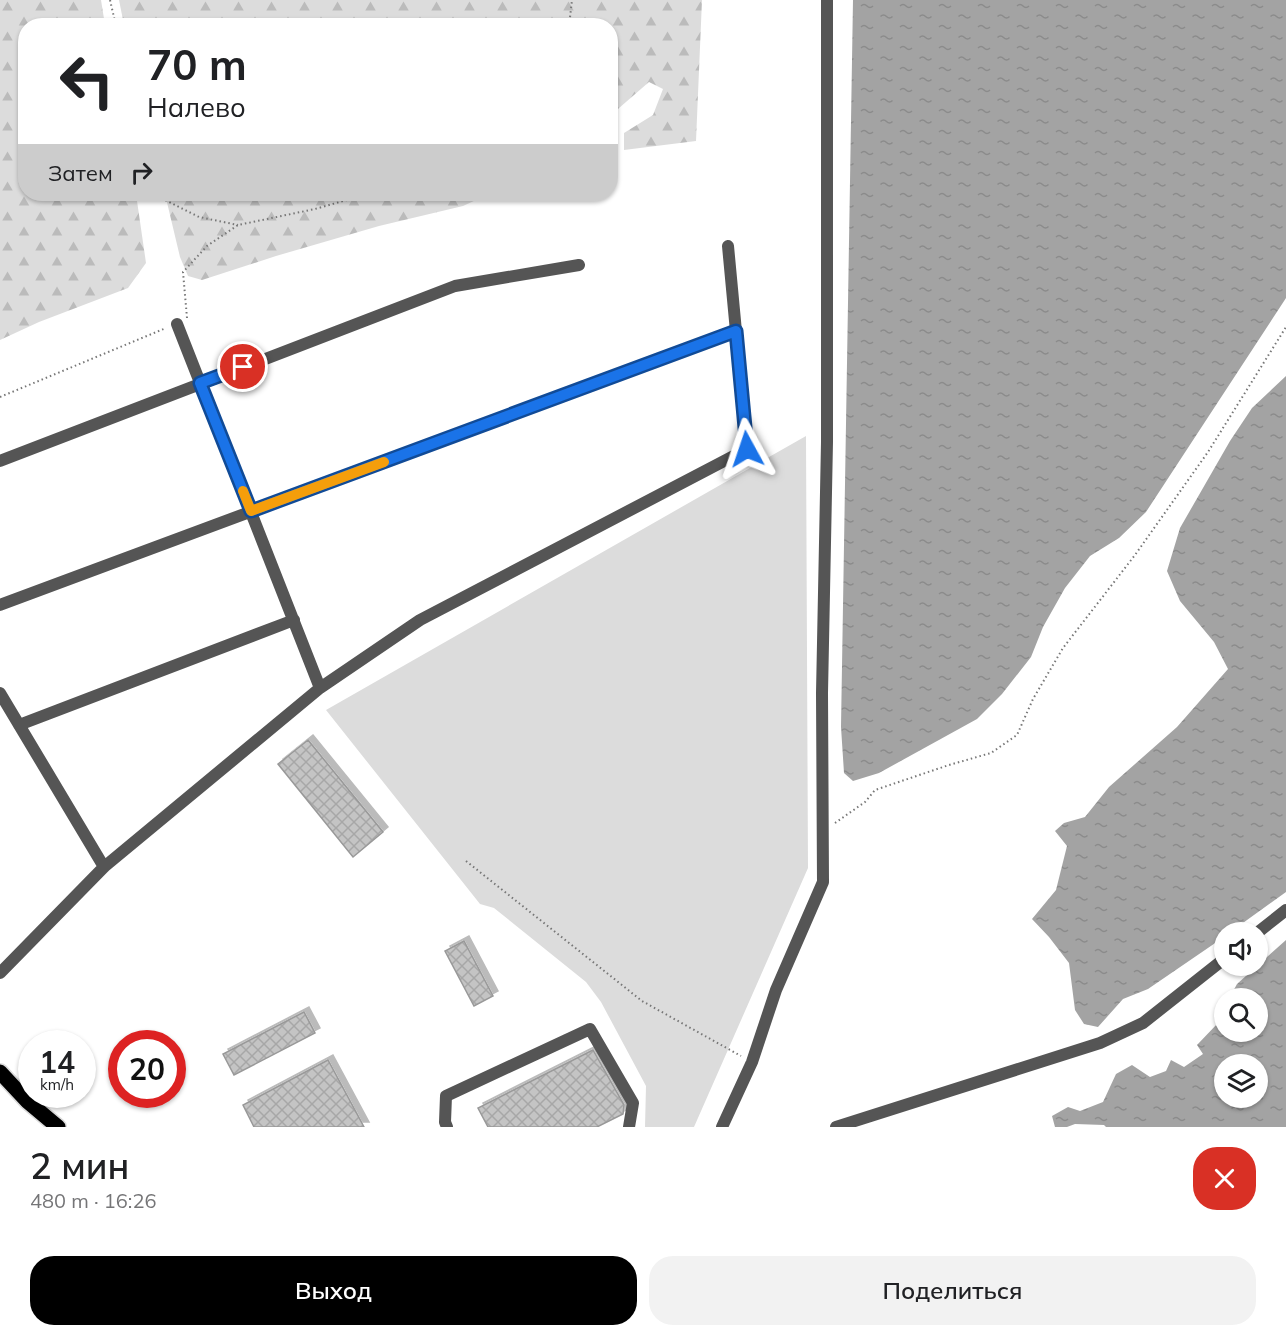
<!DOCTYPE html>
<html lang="ru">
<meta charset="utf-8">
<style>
:root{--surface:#fff;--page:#f2f2f2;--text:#202124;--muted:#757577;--accent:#000}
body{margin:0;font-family:Mulish,sans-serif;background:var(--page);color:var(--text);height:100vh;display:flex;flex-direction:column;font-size:22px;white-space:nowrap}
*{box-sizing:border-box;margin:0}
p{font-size:20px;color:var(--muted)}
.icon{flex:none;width:33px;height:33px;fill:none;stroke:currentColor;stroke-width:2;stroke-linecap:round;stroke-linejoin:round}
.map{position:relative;height:1127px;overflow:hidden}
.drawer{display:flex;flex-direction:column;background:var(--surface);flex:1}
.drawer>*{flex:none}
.hud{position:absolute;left:18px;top:18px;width:600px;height:183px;border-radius:24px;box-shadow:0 2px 4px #0004;background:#fff;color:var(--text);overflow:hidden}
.tools{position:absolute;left:1214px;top:922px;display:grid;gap:12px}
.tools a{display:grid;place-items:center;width:54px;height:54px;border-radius:50%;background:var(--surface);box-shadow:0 2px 4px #0004;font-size:30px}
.speed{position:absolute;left:18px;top:1030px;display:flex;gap:12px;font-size:30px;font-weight:700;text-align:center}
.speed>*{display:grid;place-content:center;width:78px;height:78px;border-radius:50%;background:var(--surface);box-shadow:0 2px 4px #0004;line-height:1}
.speed small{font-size:15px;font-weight:400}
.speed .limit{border:9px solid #d22;background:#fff;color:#111}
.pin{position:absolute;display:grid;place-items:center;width:51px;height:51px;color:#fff;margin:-26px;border:3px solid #fff;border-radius:50%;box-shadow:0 2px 6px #0007}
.me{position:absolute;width:66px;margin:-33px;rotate:355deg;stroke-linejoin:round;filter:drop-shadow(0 0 4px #0008)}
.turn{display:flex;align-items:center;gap:21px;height:126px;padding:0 30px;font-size:27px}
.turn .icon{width:78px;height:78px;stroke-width:2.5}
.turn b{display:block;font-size:42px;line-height:51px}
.then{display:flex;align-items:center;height:57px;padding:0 30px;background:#0003;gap:12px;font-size:22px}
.round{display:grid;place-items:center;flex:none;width:63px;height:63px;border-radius:24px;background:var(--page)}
.headline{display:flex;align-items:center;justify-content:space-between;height:102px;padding:0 30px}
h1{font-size:36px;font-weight:600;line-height:45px}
.action{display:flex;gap:12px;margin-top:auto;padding:12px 30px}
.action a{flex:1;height:69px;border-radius:24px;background:var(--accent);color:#fff;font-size:24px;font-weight:600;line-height:69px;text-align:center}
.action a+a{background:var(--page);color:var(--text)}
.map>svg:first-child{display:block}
</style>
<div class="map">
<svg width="1286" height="1127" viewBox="0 0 1286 1127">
<defs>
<pattern id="forest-firs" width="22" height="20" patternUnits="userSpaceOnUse" patternTransform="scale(1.5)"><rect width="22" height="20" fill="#dcdcdc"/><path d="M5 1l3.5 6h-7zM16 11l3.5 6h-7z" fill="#bbb"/></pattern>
<pattern id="water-ripples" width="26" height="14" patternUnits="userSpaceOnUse" patternTransform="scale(1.5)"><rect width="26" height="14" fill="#a3a3a3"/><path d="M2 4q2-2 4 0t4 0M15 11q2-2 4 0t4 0" fill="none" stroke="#8b8b8b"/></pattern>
<pattern id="building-cross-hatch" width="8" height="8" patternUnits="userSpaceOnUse" patternTransform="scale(1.5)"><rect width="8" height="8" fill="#c4c4c4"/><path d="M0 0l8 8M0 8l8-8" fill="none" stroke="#a7a7a7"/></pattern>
<filter id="shadow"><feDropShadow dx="5" dy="-5" stdDeviation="0" flood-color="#0004"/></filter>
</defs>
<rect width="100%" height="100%" fill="#fff"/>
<!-- grass -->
<path fill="#dcdcdc" d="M806 436 808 868 694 1127H645L646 1086 601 1002 586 982 494 908 480 904 326 710Z"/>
<!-- forest -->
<path fill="url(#forest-firs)" d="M0 0H101L105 25 26 26V194H136L146 263 128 288 39 322 0 340Z
M119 0H702L696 141 624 150V133L653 115 663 89 649 82 611 115 610 26 124 25Z
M165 194H489L463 206 379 226 276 256 202 280 188 276 180 257Z"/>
<!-- water -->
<path fill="url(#water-ripples)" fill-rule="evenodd" d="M853 0H1286V298L1146 512 1119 538 1090 556 1065 588 1043 627 1031 657 1002 694 977 719 879 773 853 781 844 773 841 727Z
M1286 376V892L1229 933H1224V937L1148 989 1123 999 1098 1027 1084 1024 1075 1010 1069 963 1049 937 1032 919 1056 890 1067 846 1055 831 1064 823 1085 817 1109 787 1177 727 1228 669 1214 642 1180 601 1167 571 1180 528 1230 441 1252 408Z
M1286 940V1127H1106L1104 1125 1075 1124 1067 1127H1055L1052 1116 1068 1107 1080 1111 1103 1102 1116 1074 1132 1065 1150 1077 1166 1071 1171 1060 1184 1067 1203 1054 1197 1045 1218 1023 1224 1010V1032H1257V999H1229L1237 984ZM1224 1065H1257V1098H1224Z"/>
<!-- building -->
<path fill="url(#building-cross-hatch)" stroke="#999" stroke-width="1.5" filter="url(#shadow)" d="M308 740 383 832 353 857 278 764Z
M464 941 493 996 474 1006 445 951Z
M304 1012 315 1033 234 1075 223 1054Z
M593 1050 624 1105 623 1114 597 1127H488L478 1108Z
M328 1060 364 1127H254L243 1105Z"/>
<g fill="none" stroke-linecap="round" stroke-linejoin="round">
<!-- major casing -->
<g stroke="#dbdbdb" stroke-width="18">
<path id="major" d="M0 1072 27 1101 58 1127"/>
</g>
<!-- path -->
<path stroke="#777" stroke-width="2" stroke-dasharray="1.5 3" stroke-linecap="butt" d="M110 0 116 26
M569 26 572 0
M160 194 161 198 199 217 238 225
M187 318 183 272 207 246 238 225 315 209 368 194
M0 397 166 328
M835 823 865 802 875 790 949 765 991 753 1017 735 1033 699 1063 648 1135 555 1208 452 1286 327
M466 861 642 1001 741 1056"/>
<!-- minor -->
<path stroke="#555" stroke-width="12" d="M177 324 320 688
M0 461 455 286 579 265
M0 605 736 331
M0 693 104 867
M19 725 294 620
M1257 933 1286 910
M0 973 104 867 320 688 420 620 747 449 728 246
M447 1127 445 1122 446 1096 590 1029 633 1103 629 1127
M722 1127 752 1062 776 990 823 882 822 693 827 442V0
M836 1127 1100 1043 1143 1023 1224 959"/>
<!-- major -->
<use href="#major" stroke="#000" stroke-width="15"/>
</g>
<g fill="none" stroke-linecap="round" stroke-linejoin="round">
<!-- route casing -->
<g stroke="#114b97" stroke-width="15">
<path id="route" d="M243 367 200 383 251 511 736 331 747 449"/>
</g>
<!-- route -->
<use href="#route" stroke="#1a73e8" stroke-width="10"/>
<!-- slow -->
<path stroke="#f59e0b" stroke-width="10" d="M243 491 251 511 384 462"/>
</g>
</svg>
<div class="tools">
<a><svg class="icon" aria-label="sound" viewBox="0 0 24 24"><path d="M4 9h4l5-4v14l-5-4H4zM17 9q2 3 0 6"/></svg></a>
<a><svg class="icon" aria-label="search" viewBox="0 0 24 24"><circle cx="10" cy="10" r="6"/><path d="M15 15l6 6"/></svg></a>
<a><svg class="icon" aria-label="layers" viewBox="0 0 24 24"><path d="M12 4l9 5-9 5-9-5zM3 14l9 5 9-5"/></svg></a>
</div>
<div class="speed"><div>14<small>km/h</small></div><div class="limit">20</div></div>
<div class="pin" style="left:243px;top:367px;background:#d93025"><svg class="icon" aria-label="arrive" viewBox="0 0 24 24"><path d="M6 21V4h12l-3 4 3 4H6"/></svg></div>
<svg class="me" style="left:747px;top:449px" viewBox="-20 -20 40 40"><path d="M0-17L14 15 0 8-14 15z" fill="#1a73e8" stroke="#fff" stroke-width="4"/></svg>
<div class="hud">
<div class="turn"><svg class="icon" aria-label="left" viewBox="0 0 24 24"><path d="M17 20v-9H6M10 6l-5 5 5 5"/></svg><div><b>70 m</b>Налево</div></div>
<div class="then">Затем<svg class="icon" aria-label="right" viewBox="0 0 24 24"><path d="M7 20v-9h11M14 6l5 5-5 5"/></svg></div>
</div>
</div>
<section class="drawer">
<div class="headline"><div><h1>2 мин</h1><p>480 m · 16:26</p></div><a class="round" style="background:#d93025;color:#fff"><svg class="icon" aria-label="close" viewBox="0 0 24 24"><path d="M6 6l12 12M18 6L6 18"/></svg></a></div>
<div class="action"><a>Выход</a><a>Поделиться</a></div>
</section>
